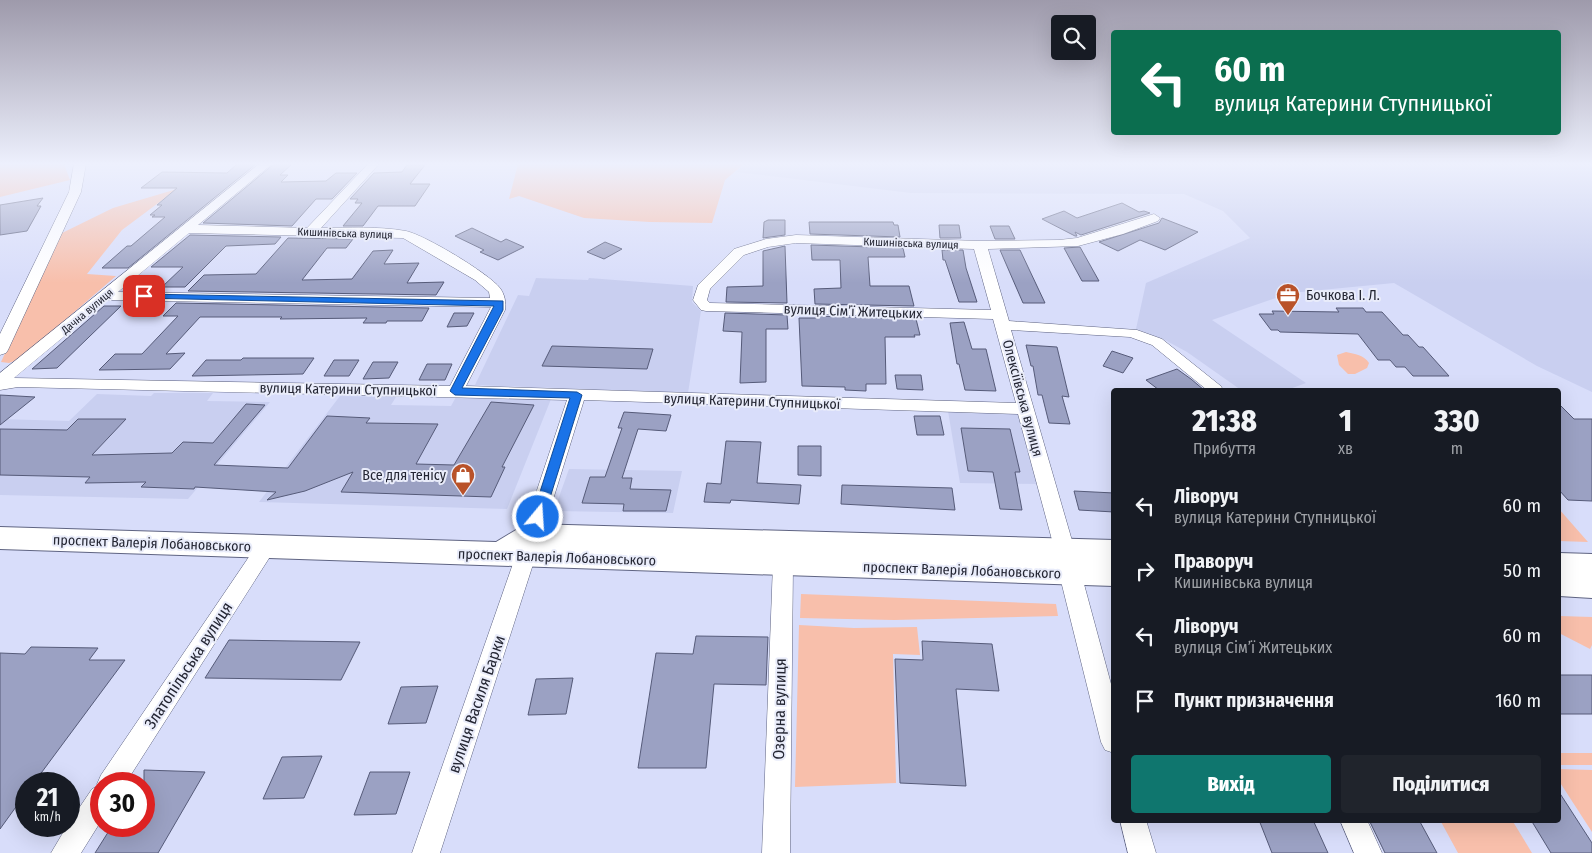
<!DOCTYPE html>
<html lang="uk">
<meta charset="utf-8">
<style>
:root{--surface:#171b24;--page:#20242c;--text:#f1f3f6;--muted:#9ea1a6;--accent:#0f766e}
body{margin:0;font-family:"Fira Sans Condensed",sans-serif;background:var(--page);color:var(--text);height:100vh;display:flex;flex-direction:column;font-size:19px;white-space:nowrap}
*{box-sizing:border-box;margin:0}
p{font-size:16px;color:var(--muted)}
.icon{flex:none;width:28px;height:28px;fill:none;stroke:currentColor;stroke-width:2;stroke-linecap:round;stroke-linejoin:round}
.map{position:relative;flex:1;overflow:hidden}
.drawer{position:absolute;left:1111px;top:388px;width:450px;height:435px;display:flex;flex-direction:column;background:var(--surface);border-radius:5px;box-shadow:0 5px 20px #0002}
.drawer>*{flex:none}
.hud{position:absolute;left:1111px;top:30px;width:450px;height:105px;border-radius:5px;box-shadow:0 5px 20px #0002;background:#0b6e4f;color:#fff;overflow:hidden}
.buttons{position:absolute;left:1051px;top:15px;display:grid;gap:10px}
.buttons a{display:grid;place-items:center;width:45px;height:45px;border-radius:5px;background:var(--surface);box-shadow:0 5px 20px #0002;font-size:25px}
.speed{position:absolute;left:15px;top:772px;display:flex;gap:10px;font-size:25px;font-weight:700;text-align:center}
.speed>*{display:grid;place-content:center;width:65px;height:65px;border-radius:50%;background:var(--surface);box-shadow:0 5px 20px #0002;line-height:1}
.speed small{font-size:12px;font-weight:400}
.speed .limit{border:8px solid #d22;background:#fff;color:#111}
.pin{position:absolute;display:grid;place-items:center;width:42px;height:42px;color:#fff;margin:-21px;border-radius:10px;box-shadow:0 2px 8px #0006}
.me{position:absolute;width:55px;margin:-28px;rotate:18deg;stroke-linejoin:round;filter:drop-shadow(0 0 4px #0008)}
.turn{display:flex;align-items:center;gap:18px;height:105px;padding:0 20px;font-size:22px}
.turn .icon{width:65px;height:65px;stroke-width:2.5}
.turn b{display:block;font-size:35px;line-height:42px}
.eta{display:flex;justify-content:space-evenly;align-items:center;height:85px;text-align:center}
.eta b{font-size:30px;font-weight:800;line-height:35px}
.primary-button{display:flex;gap:10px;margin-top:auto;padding:10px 20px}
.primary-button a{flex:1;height:58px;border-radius:5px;background:var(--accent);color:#fff;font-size:20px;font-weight:800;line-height:58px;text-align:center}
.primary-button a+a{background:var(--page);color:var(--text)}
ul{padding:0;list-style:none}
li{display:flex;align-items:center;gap:15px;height:65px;padding:0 20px}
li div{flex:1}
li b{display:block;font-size:19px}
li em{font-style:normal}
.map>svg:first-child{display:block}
</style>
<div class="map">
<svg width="1592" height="853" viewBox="0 0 1592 853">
<rect width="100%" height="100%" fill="#d8ddfa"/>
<!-- built -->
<path fill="#c9cff0" d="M744 164H1592V392L1537 366 1394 283 1290 293 1212 320 1306 383 1287 390H1241L1187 352 1165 340 1136 329 1146 283 1250 238 1223 211 1184 194 911 193 736 172Z
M536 278 588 280 589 278 693 286 692 302 701 311 688 393 475 385 518 295 529 296Z
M154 393H213L207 401 270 402 188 499 0 495V419L69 421 97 394 151 396Z
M340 396 396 397 391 405 451 406 456 397 551 399 507 509 259 502Z
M948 411 1019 413 1042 484 960 483Z
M569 469 682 471 673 513 554 511Z"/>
<!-- green -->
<path fill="#f8bfab" d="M0 164H64L70 180 0 197Z
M518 164H744L725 180 712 223 650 222 584 218 519 196 509 199Z
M177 189 122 230 87 274 116 276 20 359 9 363 1 362 60 234 113 208Z
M1346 352C1355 354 1364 355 1369 363L1367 368 1355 374H1348L1339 365 1337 355Z
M1559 509 1588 542 1559 541Z
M801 594 1056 604 1058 616 894 620 800 618Z
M1559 616 1592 617V645L1590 649 1559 633Z
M799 625 854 628 917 627 920 655 893 654 896 783 795 787Z
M1559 753H1592V765H1559Z
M1559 769 1592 770V832L1559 781Z
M1440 820H1512L1532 853H1458Z"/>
<!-- building -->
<path fill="#9ba1c3" stroke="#565b79" d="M237 164H256L128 268H102L127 246H131L165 217H152L155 215H150L162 205H157L177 188H141L162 172 227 173Z
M274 164H292L280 175H288L281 182 326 181 336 173H357L332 199H316L292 226 203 223Z
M407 165H425L410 184H430L415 206H378L363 226H343L362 203H355L358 199H350L374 173 402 172Z
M43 198 37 206H41L27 231 0 235V205Z
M1122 203 1139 212 1144 211 1150 213 1081 235 1075 232 1077 236H1075L1042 219 1064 211 1077 218Z
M1162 218 1198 232 1165 250 1140 240 1118 251 1099 242 1159 223Z
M768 220H785V235L763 238 764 222Z
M809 222H893L894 225H898L900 237 810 234Z
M939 225H959L961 238H940Z
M990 226H1009L1015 239H995Z
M472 228 501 242 506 239 524 247 498 260 480 252 484 250 455 236Z
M190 235 281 237 275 244 226 246 185 287H162L183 267H151Z
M288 238 353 239 346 248H327L302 280 352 279 373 251 393 250 384 264 419 263 407 283 444 282 436 295 188 291 204 275 256 274Z
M605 242 622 249 604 259 587 252Z
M811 245 903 248 905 257H868L870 286H909L914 306 815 304 814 289 841 288 840 260H812Z
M785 246 787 303 726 302 727 287 763 286V251Z
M1080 247 1099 281H1082L1064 248Z
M942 250H963L966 268 977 302H959L945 260H943Z
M1000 250H1020L1045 303H1023Z
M176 303 429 308 422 321H387L386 323H363L367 318 280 319 282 317H200L166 354 185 353 170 369 99 370 115 354H142L178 316H163Z
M104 306H121L57 368 32 369Z
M1336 308H1363L1366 312H1382L1403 335H1408L1419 347H1423L1449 376H1413L1405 367H1396L1390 360H1378L1358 334 1280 332 1278 330H1271L1259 314H1274L1272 311 1339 312Z
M454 313H474L467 326 447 327Z
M725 313 787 315 788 329H766V382L740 383 742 332 723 331Z
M816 316 916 319 920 335H914L915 337H885L886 384H866V391L845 390V387L802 386 799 318H817Z
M964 322 972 349H986L996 391 965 390 959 364H957L950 323Z
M1026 345 1057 347 1069 397 1062 396 1070 424 1049 423 1042 395H1038L1033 366H1031Z
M552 346 653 349 647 369 542 366Z
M1112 351 1133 358 1123 373 1103 366Z
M243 358H314L303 374 192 376 206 360H241Z
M334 360H359L349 376H324Z
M373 362H398L389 378 363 379Z
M427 364H452L445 380H419Z
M1177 369 1191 379 1204 390H1159L1146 380Z
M895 375H921L923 390 897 389Z
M0 395 35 397 0 425Z
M491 402 534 405 502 467H505L491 497 341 492 353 472 305 491 267 500 276 492 195 487 194 489 141 487 146 482 85 483 90 477 0 475V429L67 430 78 419H126L92 455 172 453 183 442 213 443 246 404 265 405 214 465 288 468 327 416 370 418 366 423 438 424 416 464 454 465Z
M1559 404 1574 419H1592V501L1568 500 1559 490Z
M624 412 671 415 666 431 638 429 622 478H632L630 489 671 490 666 511H623L624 504 582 503 590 477H605L622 428H618Z
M914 416H940L944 435H917Z
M961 428 1010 429 1020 472H1015L1022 510 1000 509 993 472 968 471Z
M726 441 761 442 757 483 801 485 799 504 731 500 730 503 704 502 707 483 721 484Z
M798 446H821V476L798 475Z
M842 485 952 488 955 510 841 504Z
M1074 491 1114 493V512L1079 510Z
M696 636 768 637 766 685 714 684 706 768H638L656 653 693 654Z
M229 640 360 642 341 680 205 678Z
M922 641 992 644 999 691 956 689 966 786 900 783 895 659 923 660Z
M31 647 98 648 89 660H125L33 784H26V793L0 829V653L25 654Z
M1559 675H1592V714H1559Z
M573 678 566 714 528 715 536 679Z
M438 686 426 723 388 724 401 687Z
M322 756 304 798 263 799 282 757Z
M144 770 205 772 158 853H95L112 826H144Z
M370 772H410L396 814 354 815Z
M1559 792 1592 843V853H1551L1531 820H1559Z
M1259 820H1313L1328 853H1272Z
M1369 820H1419L1437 853H1385Z"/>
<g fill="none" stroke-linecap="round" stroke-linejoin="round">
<!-- minor casing -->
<g stroke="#5f6482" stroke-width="1">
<path id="minor" d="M74 164H86L81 192 8 350 6 353 0 355V334L69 192Z
M259 164H272L198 225 307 228 368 164H379L321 228C349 228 378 226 406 231 425 235 488 273 500 288 505 295 506 302 505 310L466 386 1016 403 993 319 706 311 701 310 693 300 698 285 734 249 766 239 796 235 980 241 1059 240 1077 238 1154 214 1160 218 1158 221 1123 234 1078 246 988 249 1009 321 1137 330 1162 339 1222 387 1220 390H1207L1152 345 1130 337 1011 330 1075 551 1072 556 1065 559 1058 556 1055 551 1018 414 584 400 542 535 539 540 532 542 525 540 522 535 567 400 18 387 0 390V373ZM189 233 403 238 475 280 489 292 490 298 118 292ZM796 243 974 249 991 310 710 303 707 300 710 289 744 255 768 247ZM108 300 491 307 450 386 14 378Z
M266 539 273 542 276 547 273 552 125 784H101V821L81 853H51L67 826H69V823L92 789 98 786 97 784 101 775 259 542Z
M526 547 533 549 536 555 440 853H412L516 555 519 549Z
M783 556 790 558 793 564 790 853H762L773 564 776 558Z
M1070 565 1077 567 1081 573 1114 695V753L1105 750 1101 742 1059 573 1063 567Z
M1120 820H1146L1156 853H1128Z
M1340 820H1367L1382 853H1354Z"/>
</g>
<!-- primary casing -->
<g stroke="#5f6482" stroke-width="2">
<path id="primary" d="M532 524 1114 540V586L0 549V527L496 542 521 527Z
M1559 553 1592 554V598L1559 596Z"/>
</g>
<!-- minor -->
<use href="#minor" fill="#fff" fill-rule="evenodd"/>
<!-- primary -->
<use href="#primary" fill="#fff" fill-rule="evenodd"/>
</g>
<!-- sky -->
<linearGradient id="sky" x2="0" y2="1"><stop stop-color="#9e9aab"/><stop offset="0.58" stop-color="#edf0fd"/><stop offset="1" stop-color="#edf0fd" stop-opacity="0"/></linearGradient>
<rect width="1592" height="283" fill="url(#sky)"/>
<!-- route -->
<path fill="#1a73e8" stroke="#114b97" d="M144 294 503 301V310L462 388 577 392 582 395 544 517 543 520H533L532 517 570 398 455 395 450 391 494 306 141 298V295Z"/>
<!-- icons -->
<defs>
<g id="office-pin" transform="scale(1.25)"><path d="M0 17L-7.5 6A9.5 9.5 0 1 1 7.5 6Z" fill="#b95229" stroke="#e9ecfa"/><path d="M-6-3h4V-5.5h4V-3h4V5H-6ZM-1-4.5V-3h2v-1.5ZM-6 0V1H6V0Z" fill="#fff"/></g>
<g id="shop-pin" transform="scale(1.25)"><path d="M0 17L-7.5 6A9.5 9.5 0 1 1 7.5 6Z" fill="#b95229" stroke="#e9ecfa"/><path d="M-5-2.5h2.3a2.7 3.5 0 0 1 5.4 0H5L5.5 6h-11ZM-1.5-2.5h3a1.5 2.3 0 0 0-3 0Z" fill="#fff"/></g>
</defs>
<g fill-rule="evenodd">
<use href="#office-pin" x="1288" y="295"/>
<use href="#shop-pin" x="463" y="475"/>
</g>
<g text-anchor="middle" stroke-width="4" stroke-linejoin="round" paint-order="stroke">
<!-- far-street labels -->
<g font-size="11" fill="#242633" stroke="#e9ecfa">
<text transform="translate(345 233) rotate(2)" y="4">Кишинівська вулиця</text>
<text transform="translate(911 243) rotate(2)" y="4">Кишинівська вулиця</text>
<text transform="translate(87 311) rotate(-40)" y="4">Дачна вулиця</text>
</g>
<!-- poi labels -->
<g font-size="14" fill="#242633" stroke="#e9ecfa" text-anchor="start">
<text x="1306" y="300">Бочкова І. Л.</text>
<text x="446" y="480" text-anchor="end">Все для тенісу</text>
</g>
<!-- street labels -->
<g font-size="14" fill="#242633" stroke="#e9ecfa">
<text transform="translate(853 311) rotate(2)" y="5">вулиця Сімʼї Житецьких</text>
<text transform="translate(348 389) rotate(1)" y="5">вулиця Катерини Ступницької</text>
<text transform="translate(1023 398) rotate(75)" y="5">Олексіївська вулиця</text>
<text transform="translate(752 401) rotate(2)" y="5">вулиця Катерини Ступницької</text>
<text transform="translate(152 543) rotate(2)" y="5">проспект Валерія Лобановського</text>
<text transform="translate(557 557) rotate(2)" y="5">проспект Валерія Лобановського</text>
<text transform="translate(962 570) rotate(2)" y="5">проспект Валерія Лобановського</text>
</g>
<!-- near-street labels -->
<g font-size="16" fill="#242633" stroke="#e9ecfa">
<text transform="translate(188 665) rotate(-57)" y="6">Златопільська вулиця</text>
<text transform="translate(476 704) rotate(-71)" y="6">вулиця Василя Барки</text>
<text transform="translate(779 709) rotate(-89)" y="6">Озерна вулиця</text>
</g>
</g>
</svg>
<div class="buttons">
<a><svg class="icon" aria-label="search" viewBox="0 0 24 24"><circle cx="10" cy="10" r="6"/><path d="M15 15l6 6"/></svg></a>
</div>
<div class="speed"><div>21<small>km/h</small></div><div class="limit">30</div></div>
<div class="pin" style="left:144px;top:296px;background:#d93025"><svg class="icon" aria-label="arrive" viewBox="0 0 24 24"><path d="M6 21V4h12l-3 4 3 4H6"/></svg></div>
<svg class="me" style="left:538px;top:517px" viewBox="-20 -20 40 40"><circle r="17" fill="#1a73e8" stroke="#fff" stroke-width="3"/><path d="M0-11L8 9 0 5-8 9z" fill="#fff"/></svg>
<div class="hud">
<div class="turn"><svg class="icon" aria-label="left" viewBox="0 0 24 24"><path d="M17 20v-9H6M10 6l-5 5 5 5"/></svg><div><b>60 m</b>вулиця Катерини Ступницької</div></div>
</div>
<section class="drawer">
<div class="eta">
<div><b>21:38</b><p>Прибуття</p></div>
<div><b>1</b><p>хв</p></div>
<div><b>330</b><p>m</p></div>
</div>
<ul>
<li><svg class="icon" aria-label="left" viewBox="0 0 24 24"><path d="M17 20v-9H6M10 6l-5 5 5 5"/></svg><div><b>Ліворуч</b><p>вулиця Катерини Ступницької</p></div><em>60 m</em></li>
<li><svg class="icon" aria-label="right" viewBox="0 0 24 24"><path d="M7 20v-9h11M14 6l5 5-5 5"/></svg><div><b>Праворуч</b><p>Кишинівська вулиця</p></div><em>50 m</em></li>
<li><svg class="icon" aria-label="left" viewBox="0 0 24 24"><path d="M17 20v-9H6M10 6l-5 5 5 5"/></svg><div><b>Ліворуч</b><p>вулиця Сімʼї Житецьких</p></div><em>60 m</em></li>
<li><svg class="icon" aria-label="arrive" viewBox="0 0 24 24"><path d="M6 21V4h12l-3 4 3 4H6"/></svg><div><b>Пункт призначення</b></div><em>160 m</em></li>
</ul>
<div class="primary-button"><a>Вихід</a><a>Поділитися</a></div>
</section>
</div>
